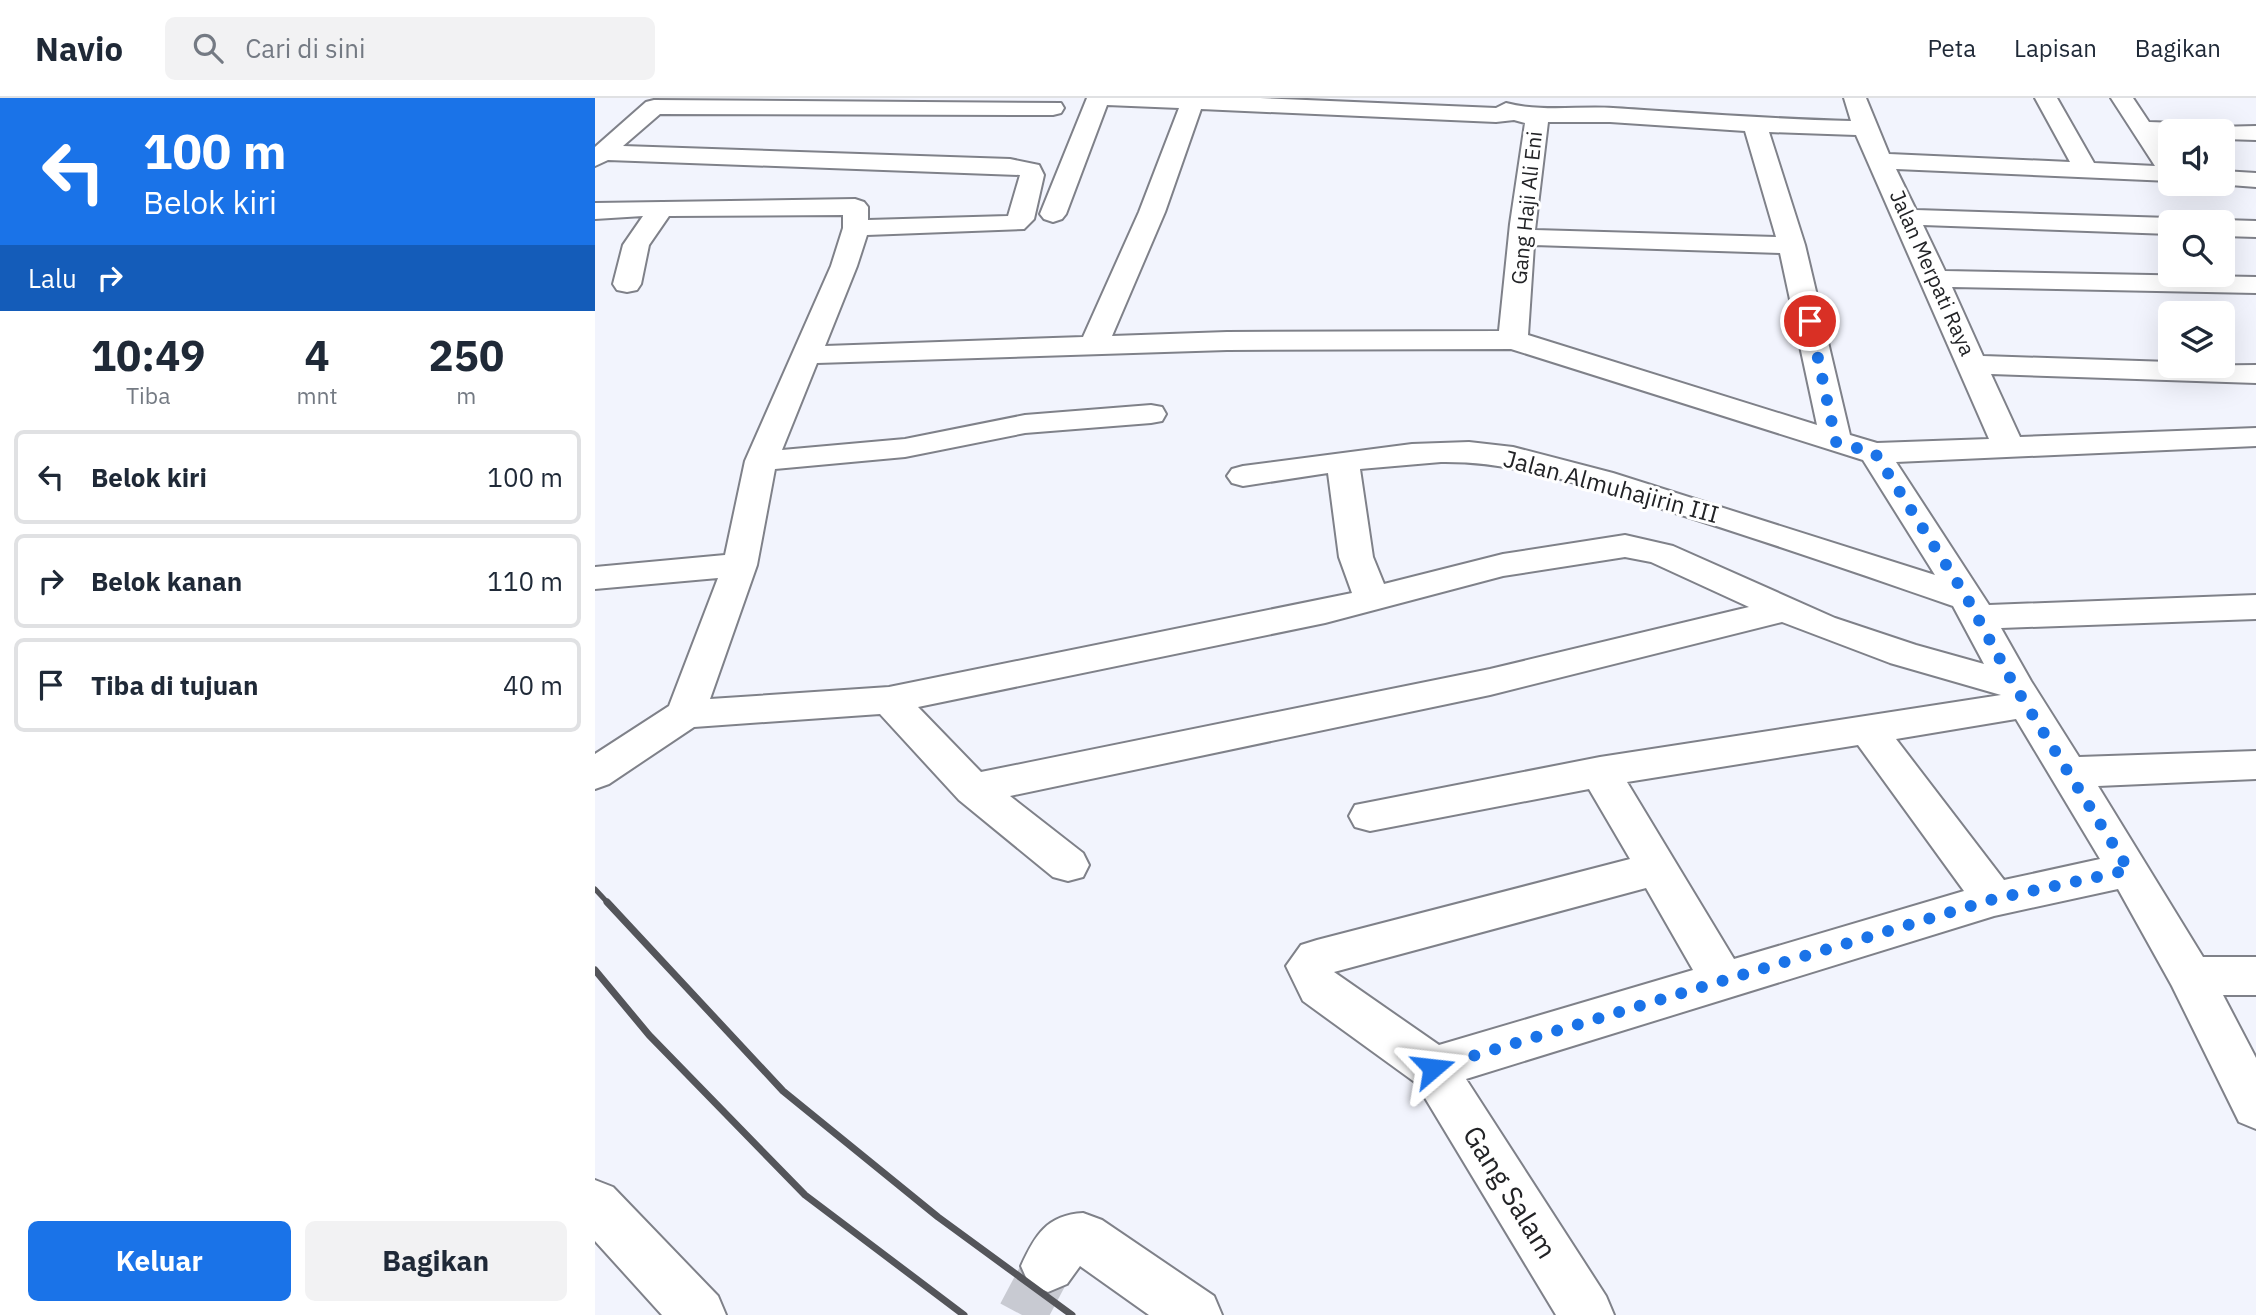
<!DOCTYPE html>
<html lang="id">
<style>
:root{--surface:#fff;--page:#f2f2f3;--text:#1f2937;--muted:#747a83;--line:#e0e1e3;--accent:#1a73e8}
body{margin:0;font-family:"IBM Plex Sans",sans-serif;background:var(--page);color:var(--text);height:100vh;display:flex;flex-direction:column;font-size:26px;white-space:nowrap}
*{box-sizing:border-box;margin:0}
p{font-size:23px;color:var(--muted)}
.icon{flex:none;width:38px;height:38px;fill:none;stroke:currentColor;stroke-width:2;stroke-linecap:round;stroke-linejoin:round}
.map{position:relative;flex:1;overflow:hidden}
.side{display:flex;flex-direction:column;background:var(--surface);width:595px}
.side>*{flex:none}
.top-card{background:#1a73e8;color:#fff;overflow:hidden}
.buttons{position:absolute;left:1563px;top:21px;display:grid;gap:14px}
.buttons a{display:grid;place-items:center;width:77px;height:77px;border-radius:10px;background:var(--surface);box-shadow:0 7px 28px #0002;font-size:35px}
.pin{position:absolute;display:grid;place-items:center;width:60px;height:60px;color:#fff;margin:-30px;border:4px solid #fff;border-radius:50%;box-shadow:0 2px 7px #0007}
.me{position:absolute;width:77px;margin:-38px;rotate:73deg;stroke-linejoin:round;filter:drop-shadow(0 0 5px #0008)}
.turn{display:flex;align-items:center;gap:24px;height:147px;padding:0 28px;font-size:32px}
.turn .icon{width:91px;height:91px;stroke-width:2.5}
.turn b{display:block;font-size:49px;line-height:60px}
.then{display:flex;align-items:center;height:66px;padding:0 28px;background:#0003;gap:14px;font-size:26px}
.eta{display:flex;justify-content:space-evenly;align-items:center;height:119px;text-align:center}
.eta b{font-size:42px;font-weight:800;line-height:49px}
.action{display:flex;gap:14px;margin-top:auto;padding:14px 28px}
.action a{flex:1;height:80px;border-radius:10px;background:var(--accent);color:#fff;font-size:28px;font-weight:800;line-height:80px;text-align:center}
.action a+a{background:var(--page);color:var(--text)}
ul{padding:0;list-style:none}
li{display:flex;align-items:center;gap:21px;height:94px;margin:0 14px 10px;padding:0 14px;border:4px solid var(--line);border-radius:10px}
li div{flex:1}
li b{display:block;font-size:26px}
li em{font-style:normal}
header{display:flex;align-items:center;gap:42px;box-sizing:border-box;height:98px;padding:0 35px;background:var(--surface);border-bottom:2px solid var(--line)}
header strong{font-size:33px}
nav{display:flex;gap:38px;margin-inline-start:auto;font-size:24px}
.search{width:490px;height:63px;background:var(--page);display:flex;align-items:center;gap:18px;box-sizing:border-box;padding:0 24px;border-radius:10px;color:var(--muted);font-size:26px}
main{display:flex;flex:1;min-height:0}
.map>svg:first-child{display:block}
</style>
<header>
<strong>Navio</strong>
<div class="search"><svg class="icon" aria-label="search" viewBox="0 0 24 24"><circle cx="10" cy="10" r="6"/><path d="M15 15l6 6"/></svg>Cari di sini</div>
<nav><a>Peta</a><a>Lapisan</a><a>Bagikan</a></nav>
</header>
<main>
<section class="side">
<div class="top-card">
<div class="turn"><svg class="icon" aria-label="left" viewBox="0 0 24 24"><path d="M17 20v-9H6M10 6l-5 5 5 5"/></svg><div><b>100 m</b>Belok kiri</div></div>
<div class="then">Lalu<svg class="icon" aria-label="right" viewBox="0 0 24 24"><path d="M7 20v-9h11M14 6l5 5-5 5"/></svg></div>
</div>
<div class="eta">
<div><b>10:49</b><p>Tiba</p></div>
<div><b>4</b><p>mnt</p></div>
<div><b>250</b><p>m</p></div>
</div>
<ul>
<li><svg class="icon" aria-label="left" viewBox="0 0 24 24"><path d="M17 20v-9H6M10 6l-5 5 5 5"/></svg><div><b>Belok kiri</b></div><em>100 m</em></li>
<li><svg class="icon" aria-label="right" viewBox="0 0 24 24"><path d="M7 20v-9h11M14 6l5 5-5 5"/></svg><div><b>Belok kanan</b></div><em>110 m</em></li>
<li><svg class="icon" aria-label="arrive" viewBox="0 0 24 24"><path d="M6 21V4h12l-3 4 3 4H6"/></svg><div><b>Tiba di tujuan</b></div><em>40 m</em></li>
</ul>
<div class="action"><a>Keluar</a><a>Bagikan</a></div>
</section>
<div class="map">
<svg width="1661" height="1217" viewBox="0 0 1661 1217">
<rect width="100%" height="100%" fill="#f2f4fd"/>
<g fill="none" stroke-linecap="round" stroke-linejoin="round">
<!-- minor-tunnel -->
<path stroke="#c8cad2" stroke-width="49" stroke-dasharray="49 24" stroke-linecap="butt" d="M427 1217 453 1168"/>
<!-- minor casing -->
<g stroke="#7f8189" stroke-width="4">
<path id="minor" d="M492 0H665L901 10 911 5C946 14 982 8 1018 10 1098 15 1177 21 1256 23L1249 0H1271L1294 56 1475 64 1440 0H1462L1499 65 1560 68 1516 0H1538L1554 24 1611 26 1620 29 1661 28V42L1628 41V33H1575V39L1564 38 1575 55V83L1301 71 1321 112 1575 120 1585 124H1575V136L1328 127 1350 173 1661 179V195L1357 189 1388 258 1575 264V268L1661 267V285L1396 276 1425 339 1661 330V348L1301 364 1394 507 1661 497V521L1406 530 1436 583 1484 659 1661 653V681L1503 688 1608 859H1661V897H1628L1661 960V1031L1644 1024 1577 888 1523 791 1399 818 871 981 1011 1198 1019 1217H961L821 985 708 903 691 868 706 847 722 842 1035 761 994 691 775 733 760 729 754 718 760 707 1005 659 1406 597 1295 565 1187 524 895 597 415 698 488 755 494 767 488 779 473 783 458 779 364 702 285 616 99 629 14 686 0 691V656L74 608 123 480 0 491V469L130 457 150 363 236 168 248 130V117L74 118 54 147 46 186 42 192 32 194 22 192 18 186 28 147 48 118 0 121V105L260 101 269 104 273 109V122L413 118 425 77 13 62 0 68V49L51 4 59 2 466 5 469 10 466 15 458 17 65 16 28 48 415 61 444 67 449 77 439 121 429 131 272 137 262 168 230 248 488 239 544 114 584 10 512 7 471 116 467 121 458 124 449 121 445 116ZM606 11 901 24 919 22 930 25 915 126 904 233 632 234 517 238 570 114ZM953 24H1015L1150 33 1181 139 940 132ZM1174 34 1261 37 1394 341 1282 345 1255 337 1210 147ZM939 147 1185 155 1222 327 933 237ZM916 251 1268 362 1340 477 1018 375 918 349 874 344 817 346 648 368 637 371 632 378 637 385 648 388 733 375 744 459 757 495 294 589 115 601 162 467 180 371 310 359 430 335 556 325 567 323 571 316 567 309 556 307 430 317 310 341 187 352 222 265 632 252ZM846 364C919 363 984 386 1054 407 1156 438 1257 473 1358 508L1389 566 1321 547 1240 520 1078 448 1030 437 908 456 789 486 778 459 765 371ZM1030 459 1056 464 1154 509 895 571 386 674 323 609 730 525 908 478ZM1421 621 1505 761 1409 782 1301 641ZM1263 647 1369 793 1139 861 1032 684ZM1051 790 1098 872 844 947 739 874Z
M1628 73 1661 75V89L1622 86H1628Z
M1628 122 1661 123V139L1628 138V124H1620Z
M0 1082 18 1089 123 1198 131 1217H67L0 1143Z
M488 1115 507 1122 619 1198 627 1217H554L485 1168 472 1186 453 1194 434 1186 426 1168C440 1137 452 1117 488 1115Z"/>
</g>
<!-- minor -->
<use href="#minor" fill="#fff" fill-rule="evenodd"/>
<!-- rail-far1 -->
<path stroke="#54555a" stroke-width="5" d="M0 791 13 805"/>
<!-- rail -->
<path stroke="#54555a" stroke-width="7" d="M12 804 188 993 343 1119 477 1217
M0 872 54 937 210 1097 369 1217"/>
</g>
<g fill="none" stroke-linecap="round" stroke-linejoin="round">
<!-- route -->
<path stroke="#1a73e8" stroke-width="12" stroke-dasharray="0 21.6" d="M838 970 1399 801 1534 772 1419 587 1372 500 1280 355 1241 344 1215 223"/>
</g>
<g text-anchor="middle" stroke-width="6" stroke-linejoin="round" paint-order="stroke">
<!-- far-street labels -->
<g font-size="21" fill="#222326" stroke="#fff">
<text transform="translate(932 110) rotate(-84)" y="7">Gang Haji Ali Eni</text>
<text transform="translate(1337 175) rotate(66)" y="7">Jalan Merpati Raya</text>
</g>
<!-- street labels -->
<g font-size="24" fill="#222326" stroke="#fff">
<text transform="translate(1016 389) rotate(15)" y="8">Jalan Almuhajirin III</text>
</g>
<!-- near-street labels -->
<g font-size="28" fill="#222326" stroke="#fff">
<text transform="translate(915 1094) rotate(58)" y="10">Gang Salam</text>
</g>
</g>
</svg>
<div class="buttons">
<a><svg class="icon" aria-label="sound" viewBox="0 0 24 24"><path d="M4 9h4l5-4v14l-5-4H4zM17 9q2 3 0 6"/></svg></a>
<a><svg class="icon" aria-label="search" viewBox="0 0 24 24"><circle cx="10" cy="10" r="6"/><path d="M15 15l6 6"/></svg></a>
<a><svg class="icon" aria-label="layers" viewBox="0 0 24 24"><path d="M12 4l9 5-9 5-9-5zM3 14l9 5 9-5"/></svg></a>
</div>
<div class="pin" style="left:1215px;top:223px;background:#d93025"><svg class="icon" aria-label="arrive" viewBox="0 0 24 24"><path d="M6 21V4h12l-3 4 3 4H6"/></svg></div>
<svg class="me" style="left:838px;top:970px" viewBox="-20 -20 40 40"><path d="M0-17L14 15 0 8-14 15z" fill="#1a73e8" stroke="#fff" stroke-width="4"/></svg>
</div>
</main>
